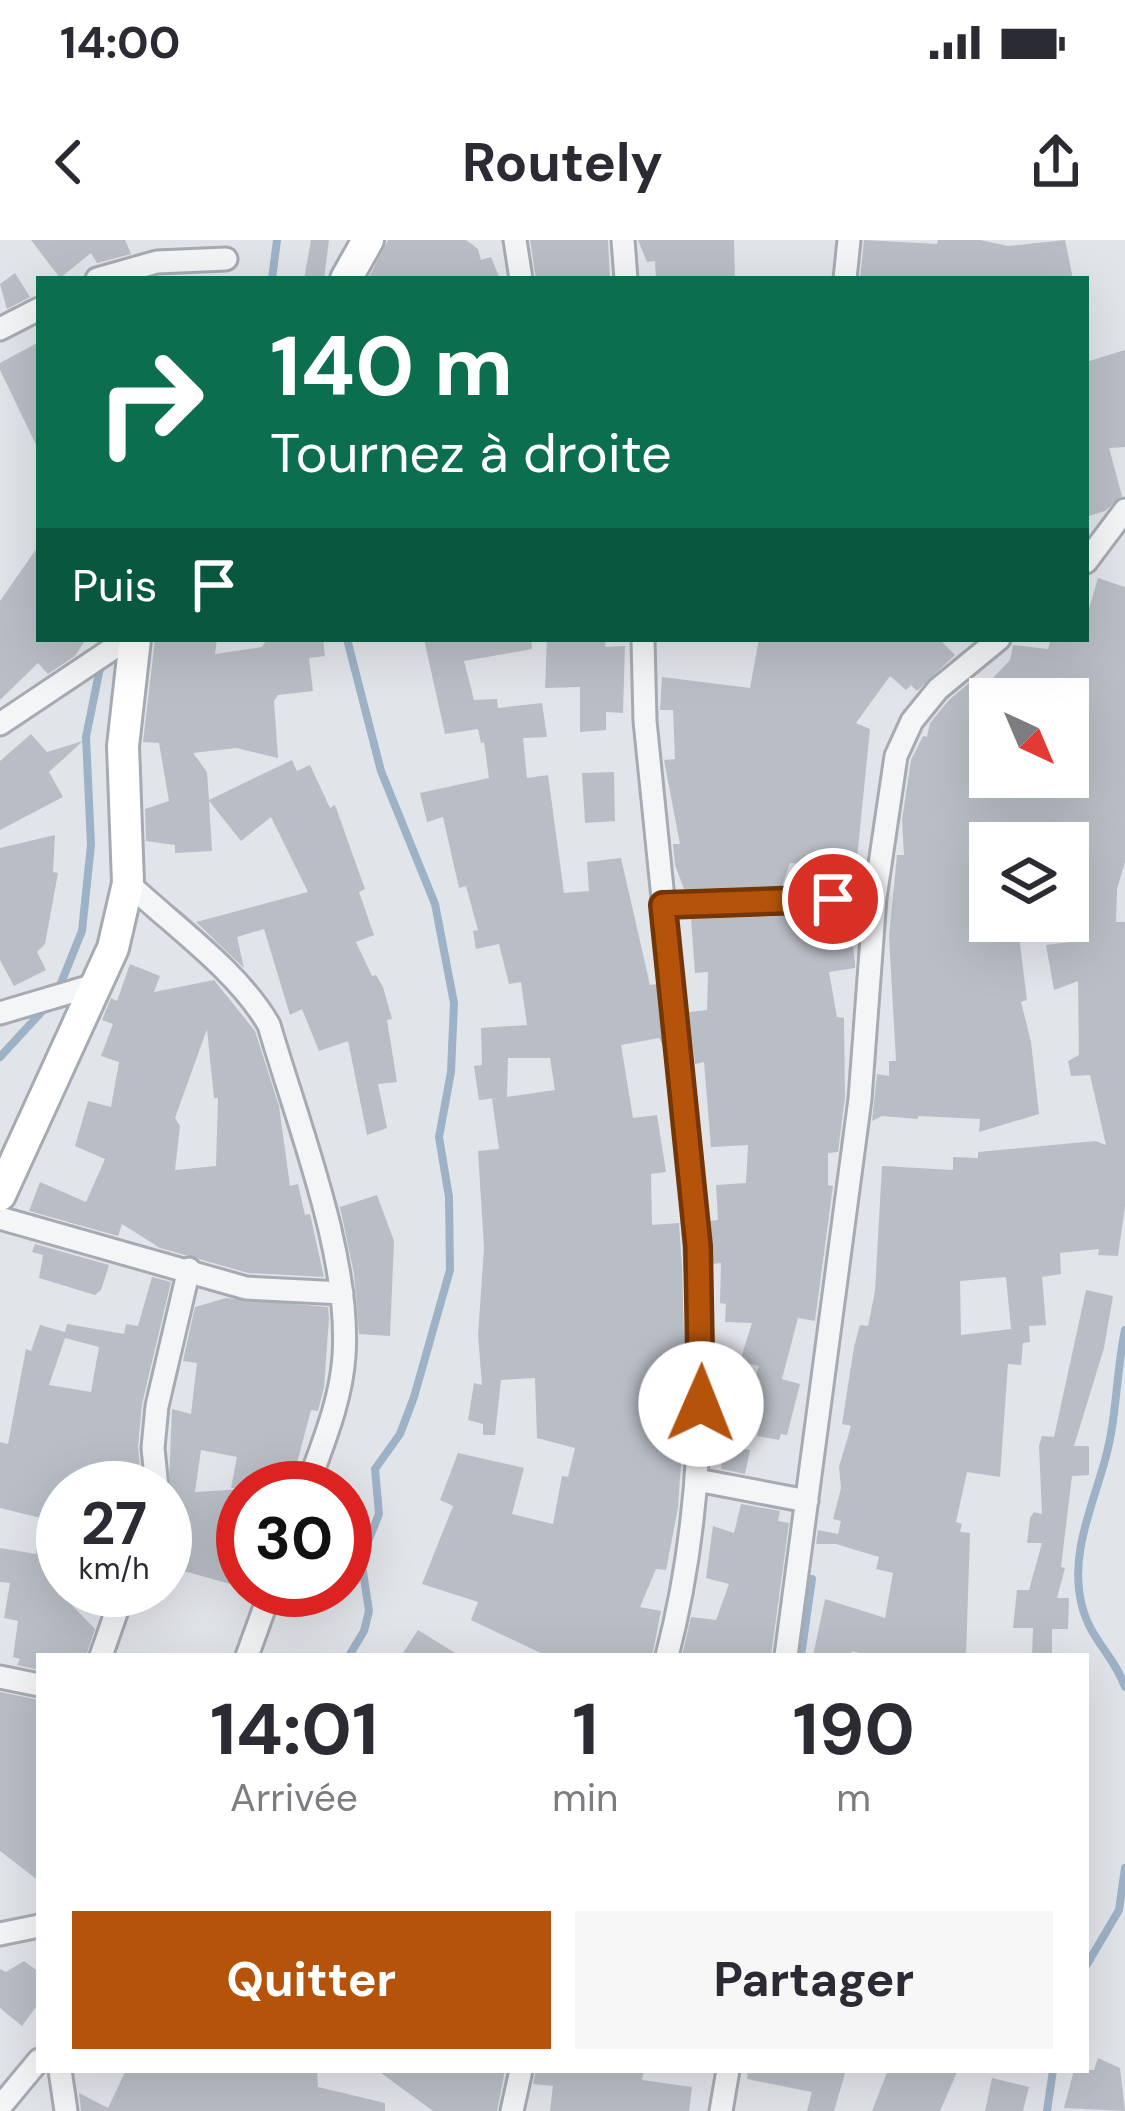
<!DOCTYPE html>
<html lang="fr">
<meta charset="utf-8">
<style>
:root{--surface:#fff;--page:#f7f7f7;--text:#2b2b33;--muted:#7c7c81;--accent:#b45309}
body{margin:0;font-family:"DM Sans",sans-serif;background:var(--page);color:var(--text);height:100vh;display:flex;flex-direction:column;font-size:45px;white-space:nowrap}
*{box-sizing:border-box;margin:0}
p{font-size:39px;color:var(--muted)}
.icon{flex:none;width:66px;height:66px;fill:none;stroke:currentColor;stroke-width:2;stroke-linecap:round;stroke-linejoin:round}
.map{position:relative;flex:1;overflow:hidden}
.drawer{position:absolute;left:36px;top:1413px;width:1053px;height:420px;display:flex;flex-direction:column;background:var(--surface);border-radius:0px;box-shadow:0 12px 48px #0002}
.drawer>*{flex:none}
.banner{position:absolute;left:36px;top:36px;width:1053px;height:366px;border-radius:0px;box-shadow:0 12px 48px #0002;background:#0b6e4f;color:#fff;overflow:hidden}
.needle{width:78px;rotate:136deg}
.tools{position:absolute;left:969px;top:438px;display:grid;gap:24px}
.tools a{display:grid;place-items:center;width:120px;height:120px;border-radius:0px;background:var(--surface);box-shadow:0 12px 48px #0002;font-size:60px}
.speed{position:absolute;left:36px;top:1221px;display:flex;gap:24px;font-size:60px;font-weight:700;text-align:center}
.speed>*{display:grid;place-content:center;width:156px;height:156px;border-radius:50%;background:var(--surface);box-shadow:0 12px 48px #0002;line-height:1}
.speed small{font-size:30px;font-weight:400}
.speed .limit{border:18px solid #d22;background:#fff;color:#111}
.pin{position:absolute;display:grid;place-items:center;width:102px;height:102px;color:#fff;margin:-51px;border:6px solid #fff;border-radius:50%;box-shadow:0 3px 12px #0007}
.me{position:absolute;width:132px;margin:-66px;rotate:1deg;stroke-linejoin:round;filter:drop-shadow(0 0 9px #0008)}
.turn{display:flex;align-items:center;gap:42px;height:252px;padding:0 36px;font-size:54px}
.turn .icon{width:156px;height:156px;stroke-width:2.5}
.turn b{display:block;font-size:84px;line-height:102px}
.then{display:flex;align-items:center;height:114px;padding:0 36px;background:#0003;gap:24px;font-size:45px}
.eta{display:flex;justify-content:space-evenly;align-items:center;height:204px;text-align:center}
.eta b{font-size:72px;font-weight:700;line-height:84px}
.primary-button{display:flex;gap:24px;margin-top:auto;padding:24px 36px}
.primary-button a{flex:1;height:138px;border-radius:0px;background:var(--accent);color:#fff;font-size:48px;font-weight:700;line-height:138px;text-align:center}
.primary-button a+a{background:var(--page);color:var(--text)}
.status{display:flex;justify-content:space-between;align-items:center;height:84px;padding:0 60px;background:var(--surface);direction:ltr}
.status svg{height:33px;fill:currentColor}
header{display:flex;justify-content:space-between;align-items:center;height:156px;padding:0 36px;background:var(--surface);font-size:54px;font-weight:700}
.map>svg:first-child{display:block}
</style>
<div class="status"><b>14:00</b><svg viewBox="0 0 49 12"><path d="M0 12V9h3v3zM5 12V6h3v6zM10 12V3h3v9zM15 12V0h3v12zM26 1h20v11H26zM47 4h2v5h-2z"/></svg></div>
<header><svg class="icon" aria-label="back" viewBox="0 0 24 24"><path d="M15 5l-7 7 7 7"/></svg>Routely<svg class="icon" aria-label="share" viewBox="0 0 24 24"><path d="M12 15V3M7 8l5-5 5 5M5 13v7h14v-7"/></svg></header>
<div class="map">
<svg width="1125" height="1871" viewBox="0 0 1125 1871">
<rect width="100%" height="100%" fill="#e1e4e9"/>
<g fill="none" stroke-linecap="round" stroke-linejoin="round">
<!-- stream -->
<path stroke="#9eb2c7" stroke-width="8" d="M272 39 277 0
M347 399 381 531 435 664 454 763 451 832 439 897 449 957 450 1030 414 1157 400 1194 375 1229 379 1274 361 1319 369 1371 364 1391 349 1416
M59 748 82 691 91 605 86 497 101 423
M0 817 47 766
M1125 1090C1116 1132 1117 1178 1105 1220 1092 1268 1069 1315 1082 1366 1090 1399 1115 1417 1125 1447
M687 1131 689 1078
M801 1416 812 1339
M1086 1726 1119 1670 1125 1628
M1047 1871 1053 1830"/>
</g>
<!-- building -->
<path fill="#b9bec6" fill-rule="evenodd" d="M31 0H125L131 14 97 23 91 13 60 38Z
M311 0H329L324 39H304Z
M388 0H466L478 9 481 20 491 17 500 39H368Z
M530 0H608L610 39H536Z
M638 0H734L735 39H656L655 21 647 22Z
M864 0 937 4 938 0H980L1008 6 1065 0 1073 39H860Z
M15 33 30 57 7 69 0 44Z
M39 102V211L0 130V123Z
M1125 110V207L1109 208 1122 256 1105 271 1086 277V122Z
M39 305V399H86L75 416 48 434 38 423 0 460V361Z
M1098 338 1125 347V622L1117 649 1116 682H1125V966L1118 1016 1098 1015 1099 1009 1060 1013 1061 1034 1042 1037 1046 1085 1029 1086 1030 1102 1023 1103 1021 1125 1008 1124 1000 1237 967 1232 956 1282 962 1284 960 1292 970 1293 966 1416H869L852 1411 851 1416H813L825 1359 885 1378 893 1333 876 1329 879 1317 836 1304H816L818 1290 838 1294 841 1281 833 1279 841 1248 839 1227 851 1186 842 1184 854 1107 860 1085 868 1086 875 1051 882 926 953 930V917L978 918V912L1095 901 1106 905 1090 835 1071 836 1068 821 1079 815 1078 741 1054 750 1046 705 1079 701 1086 622 1068 620V603H990V681H1000L999 689 1018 688 1027 760 1021 762 1031 802 1039 874 979 892 980 879 918 876V879L882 876 872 881 877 834 889 836V821H896L889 696 897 615H904L902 580 911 520 923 496 927 497 930 483 949 460 970 442 990 441 1010 420 1013 405 1048 409 1051 399H1086V379ZM990 459H1087V528L1068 523V537H990ZM1006 1037 1011 1089 961 1095 960 1041Z
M155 399H217L215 414 262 407 267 399H323L325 416 309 418 313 451 278 455 274 461 278 518 236 508 193 513 207 532 209 560 292 520 297 531 310 525 330 568 335 565 365 649 359 652 374 695 356 702 372 736 376 735 383 747 392 779 387 780 397 842 378 844 387 888 367 895 348 801 319 811 302 769 290 775 264 689 237 697 244 728 196 682 308 652 271 577 241 601 209 561 212 611 175 613V605L146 601 145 569 169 561 159 503 143 502Z
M424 399H531L532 409 464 421 474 460 497 459 498 468 542 463 547 497 523 498 527 538 548 535 564 653 589 651 587 622 621 618 650 745 657 744 663 806 659 798 621 805 633 878 657 875 666 932 651 934 652 985 679 983 682 1027 685 1133H678L675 1178 684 1179 678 1268 666 1330 656 1329 640 1367 661 1371 652 1416H547L471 1380 478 1362 422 1344 453 1266 440 1260 458 1213 524 1228 512 1274 553 1284 562 1236 568 1237 575 1208 537 1198 535 1138 501 1140 495 1195H483V1184L468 1180 474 1143 482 1145 478 1095 484 1008 478 911 499 909 492 859 497 858 479 860 474 826 482 825 481 788 527 785 521 742 509 744 499 704 476 709 473 691 478 690 466 646 459 648 443 577 427 582 420 553 489 538 484 502 481 503 478 489 445 494ZM508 818H550L555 850 507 857Z
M547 399H606L605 407 625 406 623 473 606 472V490L580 492V447L545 448Z
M759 399H939L955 415 917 451 911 445 906 450 890 436 856 483 870 489 856 629 790 623 782 646 684 649 675 625 673 604H680L664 520 675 519 673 470H660L662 437 750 448Z
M31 494 47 512 83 501 49 532 63 557 0 590V521Z
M614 532 615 581 585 583 582 533Z
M55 595 53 632 58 633 45 704 37 712 46 730 14 746 0 720V608Z
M784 676H849L855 723V728L829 732 837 777 844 778 845 857 838 912 828 913V945L833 946 815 1081 798 1078 782 1139 800 1144 787 1195 781 1194 779 1200 757 1196 764 1171 746 1166 759 1126 740 1121 752 1083 725 1082 726 1064 720 1063 721 1023 712 1024 709 981 718 980 716 945 746 943 748 905 711 907 704 822 695 824 689 772 707 770 708 732 695 733 691 679Z
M130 724 160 736 154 752 214 740 255 791 279 866 290 946 298 944 305 975 310 974 324 1037 248 1033 160 1008 122 984 118 996 29 971 40 942 86 962 105 919 75 906 88 861 111 867 119 822 101 816 113 784 102 780 111 758 117 761ZM207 789 214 858H218L216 926 175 930 180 886 175 878Z
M377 955 394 1001 390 1096 359 1094 354 1034 340 967Z
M35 1004 109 1025 101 1050 95 1055 39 1038 43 1015 32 1012Z
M152 1037 171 1042 142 1164 138 1207 142 1248H63V1354L59 1352 95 1389 86 1416H39V1430L17 1425 20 1419 13 1417 18 1381 4 1378 10 1343 0 1342V1308L36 1314 41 1278 0 1268V1202L8 1204 26 1109 31 1111 40 1085 65 1092 67 1084 124 1094 126 1084 138 1086ZM65 1098 99 1107 91 1152 49 1145Z
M1086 1050 1113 1056 1104 1108 1074 1206H1089V1235L1072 1236 1061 1327 1065 1328 1057 1358H1069L1068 1389H1052V1416H1032L1033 1388H1013L1017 1350H1029L1042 1303H1027L1030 1278 1034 1272 1042 1274 1039 1206 1042 1196 1054 1197Z
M226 1058 328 1067 329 1078 324 1147 318 1171 311 1170 292 1242 285 1240 283 1248H231L237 1217 201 1210 195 1252 243 1249V1293L230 1344 184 1331 181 1340 165 1335 172 1169 191 1174 197 1123 183 1121 195 1067Z
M724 1205 750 1210 745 1234 721 1229Z
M741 1264 780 1271 778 1281 789 1283 771 1416H682L691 1377 716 1380 729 1344 706 1338 713 1286 734 1293Z
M418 1390 460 1416H401Z
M0 1452 39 1460V1641L0 1611Z
M24 1721 39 1732V1763L22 1786 0 1768V1729L6 1732Z
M1098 1818 1120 1828 1125 1871 1064 1868 1074 1830H1094Z
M126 1830 317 1831 318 1847 385 1863V1871H81L79 1853 108 1868Z
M377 1830H505L497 1871H433Z
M536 1830H644L642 1840 692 1847 689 1871H550L553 1846 533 1844Z
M748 1830H846L834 1871H807L812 1852 747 1839Z
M888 1830H958L940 1871H872Z
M992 1838 1029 1847 1023 1871H985Z"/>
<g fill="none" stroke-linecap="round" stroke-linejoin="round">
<!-- street casing -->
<g stroke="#a6abb3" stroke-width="27">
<path id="street" d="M515 0 521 39
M623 0 626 39
M97 39 157 22 226 19
M845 39 849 0
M0 89 39 69
M1086 322 1125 270
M643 399 645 481C657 596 668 711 680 826 700 1024 718 1221 667 1416
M0 484 127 399
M128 643C175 687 238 731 269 785 297 882 351 1016 344 1116 341 1162 322 1205 307 1248
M663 665 875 658
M0 773 98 744
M0 978 246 1048 342 1053
M697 1240 807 1261
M157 1248 153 1208 157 1166 189 1029
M101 1416 124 1350
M247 1416 271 1350
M786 1416 860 859 875 658 896 516 912 481 938 449 999 399
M0 1437 39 1445
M0 1694 39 1686
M60 1830 66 1871
M0 1867 39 1820
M512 1871 521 1830
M721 1871 728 1830"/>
</g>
<!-- secondary casing -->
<g stroke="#a6abb3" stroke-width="36">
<path id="secondary" d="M346 39 368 0
M0 955 113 708 128 643 123 506 135 399"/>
</g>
<!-- street -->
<use href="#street" stroke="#f4f5f7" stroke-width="21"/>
<!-- secondary -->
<use href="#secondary" stroke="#fff" stroke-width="30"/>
</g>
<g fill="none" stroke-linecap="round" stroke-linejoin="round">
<!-- route casing -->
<g stroke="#753606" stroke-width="30">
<path id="route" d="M701 1164 698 1006 663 665 833 659"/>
</g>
<!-- route -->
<use href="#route" stroke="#b45309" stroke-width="21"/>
</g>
</svg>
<div class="tools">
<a><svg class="needle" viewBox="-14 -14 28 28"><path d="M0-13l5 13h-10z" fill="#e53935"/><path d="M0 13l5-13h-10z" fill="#7c7c81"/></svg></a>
<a><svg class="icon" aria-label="layers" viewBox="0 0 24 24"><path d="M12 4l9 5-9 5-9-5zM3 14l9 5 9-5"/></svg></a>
</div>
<div class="speed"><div>27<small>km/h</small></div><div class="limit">30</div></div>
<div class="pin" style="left:833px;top:659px;background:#d93025"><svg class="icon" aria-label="arrive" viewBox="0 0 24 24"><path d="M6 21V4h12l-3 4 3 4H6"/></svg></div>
<svg class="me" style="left:701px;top:1164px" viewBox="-20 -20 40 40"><circle r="19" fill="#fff"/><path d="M0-13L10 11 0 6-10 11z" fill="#b45309"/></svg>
<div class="banner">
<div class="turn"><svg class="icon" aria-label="right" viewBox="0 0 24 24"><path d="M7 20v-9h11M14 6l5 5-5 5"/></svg><div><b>140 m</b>Tournez à droite</div></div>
<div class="then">Puis<svg class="icon" aria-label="arrive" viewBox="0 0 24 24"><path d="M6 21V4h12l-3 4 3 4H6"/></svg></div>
</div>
<section class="drawer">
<div class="eta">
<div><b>14:01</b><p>Arrivée</p></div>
<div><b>1</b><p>min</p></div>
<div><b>190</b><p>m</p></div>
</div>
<div class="primary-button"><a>Quitter</a><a>Partager</a></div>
</section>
</div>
